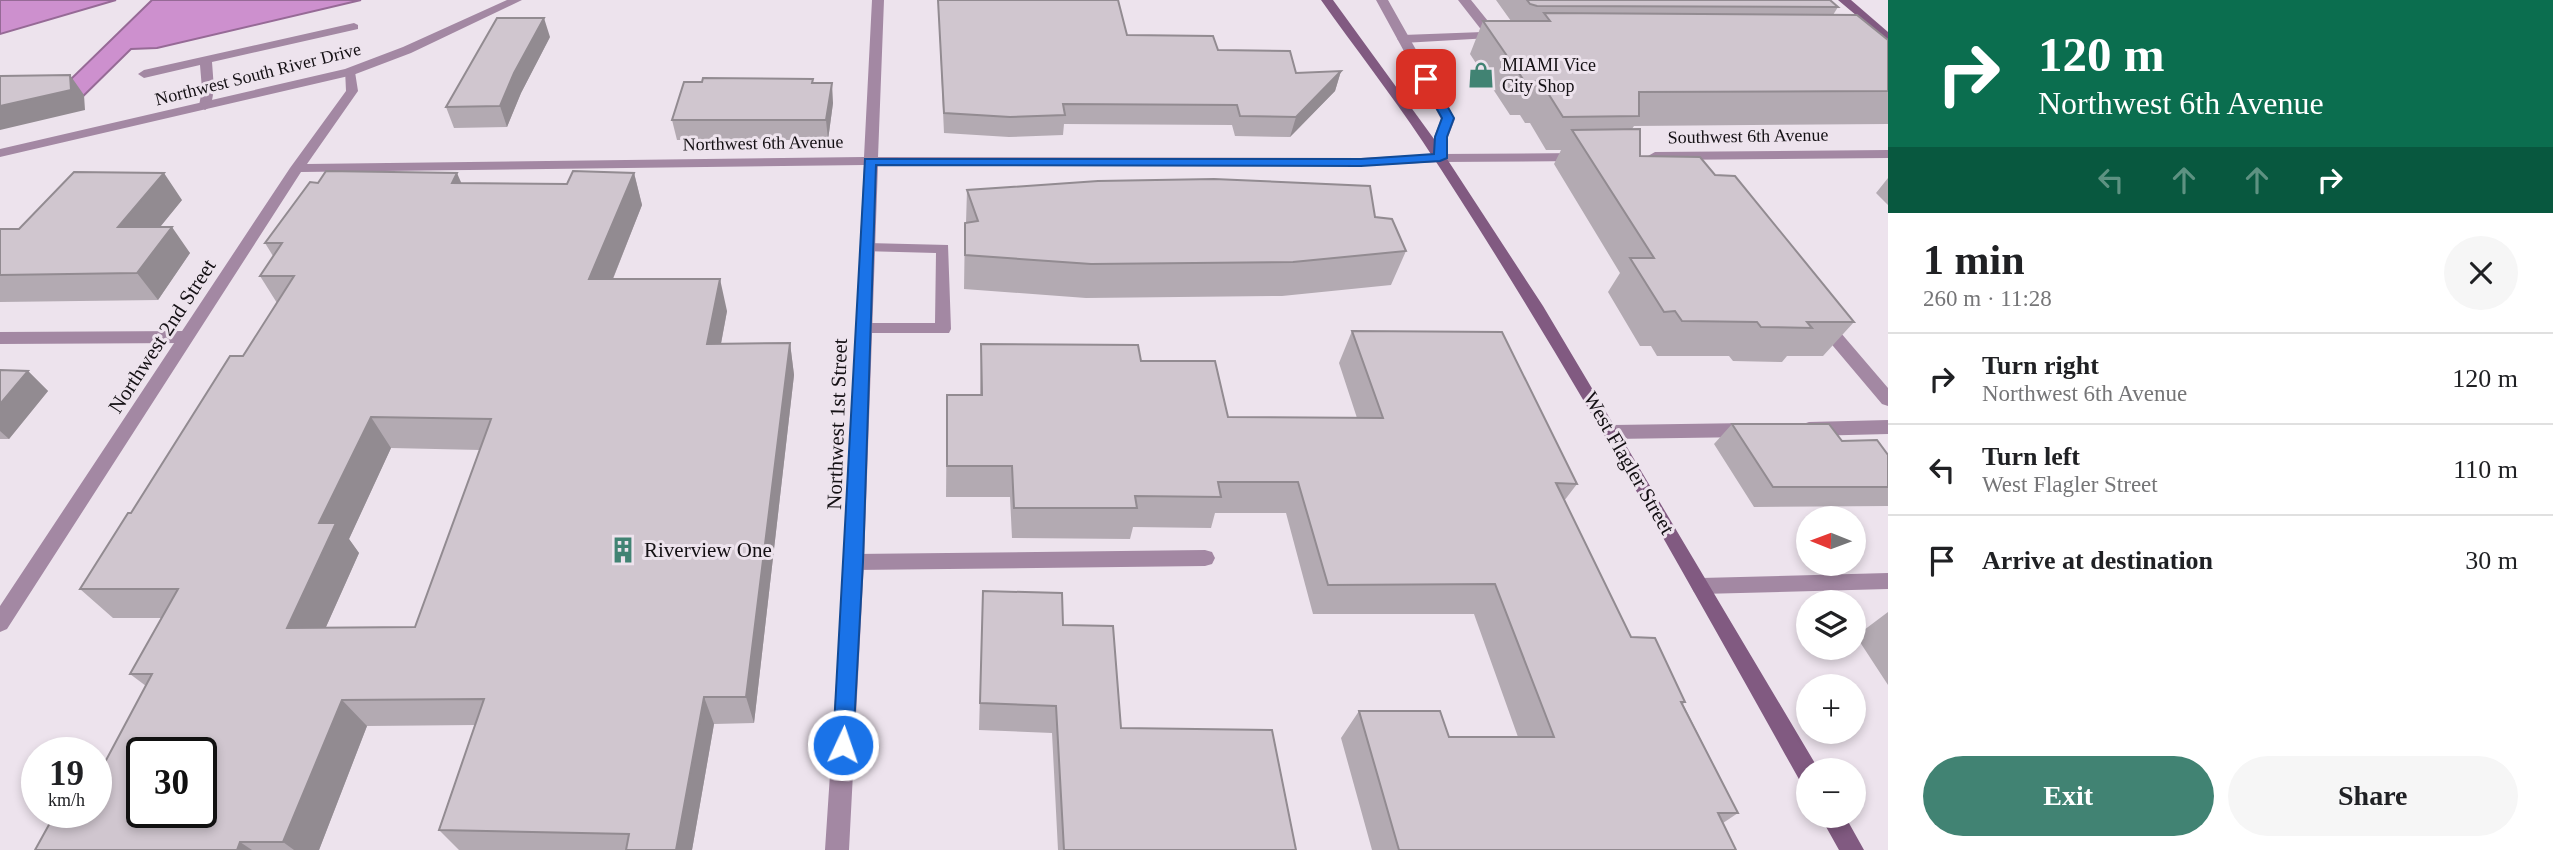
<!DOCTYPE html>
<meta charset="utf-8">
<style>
:root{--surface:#fff;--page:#f6f6f6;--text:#202124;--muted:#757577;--line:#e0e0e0;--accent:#418373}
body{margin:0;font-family:"Times New Roman",serif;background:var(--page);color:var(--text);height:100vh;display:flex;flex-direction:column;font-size:26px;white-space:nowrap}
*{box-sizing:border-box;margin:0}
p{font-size:23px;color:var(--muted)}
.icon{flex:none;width:38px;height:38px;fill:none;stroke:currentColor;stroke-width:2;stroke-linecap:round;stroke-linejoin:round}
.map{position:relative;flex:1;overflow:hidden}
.drawer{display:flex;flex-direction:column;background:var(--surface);width:665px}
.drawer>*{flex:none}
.hud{background:#0b6e4f;color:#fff;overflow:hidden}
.needle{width:46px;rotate:271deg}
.buttons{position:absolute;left:1796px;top:506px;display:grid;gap:14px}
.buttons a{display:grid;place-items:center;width:70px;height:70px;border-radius:50%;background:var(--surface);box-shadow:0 4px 10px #0003;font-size:35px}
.speed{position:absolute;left:21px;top:737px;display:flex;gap:14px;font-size:35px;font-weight:700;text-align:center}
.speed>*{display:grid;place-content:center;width:91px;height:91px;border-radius:50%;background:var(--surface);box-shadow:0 4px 10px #0003;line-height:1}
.speed small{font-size:18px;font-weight:400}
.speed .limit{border:4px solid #111;border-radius:10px;background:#fff;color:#111}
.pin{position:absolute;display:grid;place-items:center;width:60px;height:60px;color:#fff;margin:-30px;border-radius:14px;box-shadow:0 4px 10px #0006}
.me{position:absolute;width:77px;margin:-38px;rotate:3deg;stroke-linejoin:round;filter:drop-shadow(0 0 5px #0008)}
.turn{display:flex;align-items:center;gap:24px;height:147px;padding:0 35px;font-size:32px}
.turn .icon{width:91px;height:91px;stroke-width:2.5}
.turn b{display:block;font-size:49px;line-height:60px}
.lanes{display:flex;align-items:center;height:66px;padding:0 35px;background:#0003;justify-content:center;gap:35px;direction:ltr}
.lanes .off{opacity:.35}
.round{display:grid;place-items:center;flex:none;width:74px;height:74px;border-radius:37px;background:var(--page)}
.head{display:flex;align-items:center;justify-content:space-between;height:119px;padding:0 35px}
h1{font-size:42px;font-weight:700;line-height:52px}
.primary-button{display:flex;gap:14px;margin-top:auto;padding:14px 35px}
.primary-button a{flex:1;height:80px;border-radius:42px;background:var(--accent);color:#fff;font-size:28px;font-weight:700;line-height:80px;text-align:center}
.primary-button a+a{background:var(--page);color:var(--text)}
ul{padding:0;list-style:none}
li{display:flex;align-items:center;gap:21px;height:91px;padding:0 35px;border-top:2px solid var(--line)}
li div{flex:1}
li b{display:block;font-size:26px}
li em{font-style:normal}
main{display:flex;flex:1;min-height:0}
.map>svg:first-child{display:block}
</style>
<main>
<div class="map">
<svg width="1888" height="850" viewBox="0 0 1888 850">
<rect width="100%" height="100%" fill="#ede3ed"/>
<!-- water -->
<path fill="#cd90ce" stroke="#966a96" stroke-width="2" d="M0 0H116L0 34Z
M152 0H361L157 48 131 49 68 111 30 119Z"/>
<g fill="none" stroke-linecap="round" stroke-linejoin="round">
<!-- service -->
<path fill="#a388a3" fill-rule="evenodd" d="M1458 0H1471L1496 31 1490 38 1403 43 1397 39 1403 35 1483 32Z
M354 23 358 25V29L212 62 214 89 211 106 205 110 199 106 202 89 200 65 144 78 138 74 144 70Z
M867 243 948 245 951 329 949 333H857L855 329 863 323H935L936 253 862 251 860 248 862 245Z
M1823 317 1829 319 1888 388V406L1882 404 1817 327 1815 323Z
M186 331 194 337 186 343 0 344V332Z
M1888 420V434L1809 436 1803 434 1800 429 1803 424 1809 422Z
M1749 423 1755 425 1758 430 1755 435 1749 437 1613 439 1607 437 1604 432 1607 427 1613 425Z
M1205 550 1212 552 1215 558 1212 564 1205 566 854 570 847 568 844 562 847 556 854 554Z
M1888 573V589L1701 594 1694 592 1691 586 1694 580 1701 578Z"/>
<!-- minor -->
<path fill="#a388a3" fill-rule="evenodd" d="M872 0H884L878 157 1361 158 1440 154 1581 153 1588 157 1581 161 1440 162 1361 166 878 165 864 562 849 850H825L844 562 864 165 301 172 7 629 0 632V606L290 168 346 91 345 69H353L355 72 358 91 307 164 864 157Z
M1888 150V158L1655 160 1648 156 1655 152Z"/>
<!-- tertiary -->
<path fill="#a388a3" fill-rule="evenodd" d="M507 0H522L411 53 353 75 0 157V149L345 69 403 47Z
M1376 0H1388L1455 119 1448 137 1445 161 1440 162 1433 158 1434 137 1441 119Z"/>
<!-- secondary -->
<path fill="#815a81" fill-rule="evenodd" d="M1321 0H1333L1434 139 1543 306 1816 765 1818 770H1808V784L1800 781C1679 565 1559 348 1423 142 1391 94 1355 48 1321 0Z
M1838 0H1851L1888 32V42Z
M1820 816H1845L1864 850H1839Z"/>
</g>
<!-- wall -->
<path fill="#b3aab2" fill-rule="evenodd" d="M938 0 1127 35 1218 50 1296 73 1341 71 1335 91 1290 137 1235 136 1232 125 1064 124 1063 135 1009 137 944 133Z
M1496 0H1830L1838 7 1833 15 1888 40V124L1634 126 1632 129 1640 156 1715 175 1854 322 1823 356H1787L1782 362 1733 361 1729 356H1657L1651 346H1640L1608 292 1620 273 1554 164 1561 150H1546L1530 123H1525L1520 115H1510L1470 54 1483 21H1511Z
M550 37 521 93 507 127 454 128 446 107Z
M813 83 833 103 828 140H677L672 120Z
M634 173 642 205 613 279 727 311 721 344 790 343 794 375 754 723 714 724 692 850H459L439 830 475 725 367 726 319 850H35L96 812 146 686 130 674 162 618H113L80 589 131 513 243 356 277 303 260 276 273 256 265 243 462 183 567 184ZM391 448 480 450 415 627H326L359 553 349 539Z
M1888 178V205L1876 193Z
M967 190 1375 217 1406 251 1391 285 1282 296 1086 298 964 289 965 223H966Z
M182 200 160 227 190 253 158 300 0 302V229H19Z
M1352 331 1577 484 1564 501 1631 637 1685 702 1683 704 1738 813 1723 823 1736 850H1372L1341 738 1359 711 1449 737H1518L1474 614H1313L1286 513H1215L1211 528 1133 527 1130 539 1012 538 1010 497H946L947 395H980L981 344 1141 361 1228 417 1357 418 1339 363Z
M0 370 28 371 48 391 9 439H0Z
M1732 424 1842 441 1888 455V506L1754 507 1714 444Z
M983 591 1063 625 1121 728 1296 850H1058L1052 733 979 730Z
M1888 612V685L1856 636Z"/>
<!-- shaded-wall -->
<path fill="#928b91" d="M544 18 550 37 521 93 507 127 500 106 514 73Z
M1341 71 1335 91 1290 137 1296 117Z
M70 75 84 95 85 110 0 130V106Z
M832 83 833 103 828 140 826 120Z
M164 173 182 200 138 254 118 227Z
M457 173 471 205 452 183Z
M634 173 642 205 600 311 589 279Z
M172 227 190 253 158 300 137 273Z
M720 279 727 311 715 375 707 344Z
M790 343 794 375 754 723 746 697Z
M28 371 48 391 9 439 0 431V404Z
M371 417 391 448 349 539 359 553 313 656 287 628 319 523Z
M704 697 714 724 692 850H676Z
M342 700 367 726 319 850H294L283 842Z
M240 842 252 850H237Z"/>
<!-- building -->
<path fill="#d0c6cf" stroke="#928b91" stroke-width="2" fill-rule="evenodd" d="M938 0H1118L1127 35 1213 36 1218 50 1290 51 1296 73 1341 71 1296 117 1240 116 1237 105 1063 104 1065 115 1010 117 944 113Z
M1527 0H1830L1838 7 1537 6 1530 4Z
M1544 13 1857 15 1888 40V91L1639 92V116L1563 117 1546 90H1541L1535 81 1525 82 1483 21H1550Z
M497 18H544L514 73 500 106 446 107Z
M70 75 71 90 0 106V76Z
M703 78 813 79 812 83H832L826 120H672L684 82H702Z
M1640 129V156L1700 157 1715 175 1735 176 1854 322H1807L1812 328 1761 327 1757 322 1682 321 1675 311 1664 312 1630 258H1654L1572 130Z
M326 171 457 173 452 183 567 184 573 171 634 173 589 279H720L707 344 790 343 746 697H704L676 850H626L629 834 439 830 484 699 342 700 283 842H240L237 850H35L56 812H96V779L152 674H130L178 589H80L128 513H131L230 356H243L294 276H260L282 243H265L310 182 318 183ZM371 417 491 419 415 627 287 628 336 523H319ZM142 752H201V812H142Z
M74 172 164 173 118 227H172L137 273 0 275V229H19Z
M1214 179 1370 186 1375 217 1392 219 1406 251 1293 262 1091 264 965 255V223L978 221 967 190 1098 181Z
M1352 331 1502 332 1577 484 1556 483 1631 637 1655 638 1685 702H1681L1738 813H1718L1736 850H1399L1359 711H1440L1449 737H1554L1495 584 1328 585 1298 482H1218L1221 497 1135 496 1137 508H1014L1012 466H947V395H982L981 344 1138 345 1141 361H1215L1228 417 1383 418Z
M0 370 28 371 0 404Z
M1732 424H1829L1842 441 1877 440 1888 455V487H1773Z
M983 591 1062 593 1063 625 1113 626 1121 728 1272 730 1296 850H1064L1056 706 980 703Z"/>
<!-- route -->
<path fill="#1a73e8" stroke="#114b97" stroke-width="2" d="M1426 75 1432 79 1454 118 1447 137V158L1440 161 1361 166 876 165 863 562 853 745 850 752 843 755 836 752 833 745 865 159H1361L1434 154 1435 137 1442 118 1420 79Z"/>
<!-- icons -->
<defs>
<g id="shop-bare" transform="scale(2.1)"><path d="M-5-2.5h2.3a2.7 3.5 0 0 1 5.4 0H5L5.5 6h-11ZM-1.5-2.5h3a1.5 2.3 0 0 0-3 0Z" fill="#418373" stroke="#ede3ed" stroke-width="2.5" paint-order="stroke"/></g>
<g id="building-bare" transform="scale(2.1)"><path d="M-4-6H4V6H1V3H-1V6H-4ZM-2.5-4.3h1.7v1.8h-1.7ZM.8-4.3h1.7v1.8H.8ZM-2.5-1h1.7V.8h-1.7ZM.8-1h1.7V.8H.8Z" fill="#418373" stroke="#ede3ed" stroke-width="2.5" paint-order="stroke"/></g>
</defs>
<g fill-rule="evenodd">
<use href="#shop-bare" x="1481" y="75"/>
<use href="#building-bare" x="623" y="550"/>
</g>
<g text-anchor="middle" stroke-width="6" stroke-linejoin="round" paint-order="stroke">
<!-- far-poi labels -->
<g font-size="18" fill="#141014" stroke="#ede3ed" text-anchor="start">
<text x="1502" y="71">MIAMI Vice<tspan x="1502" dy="21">City Shop</tspan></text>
</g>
<!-- far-street labels -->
<g font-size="18" fill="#141014" stroke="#ede3ed">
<text transform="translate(258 74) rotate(-14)" y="6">Northwest South River Drive</text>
<text transform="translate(1748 136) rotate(-1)" y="6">Southwest 6th Avenue</text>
<text transform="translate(763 143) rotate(-1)" y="6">Northwest 6th Avenue</text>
</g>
<!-- street labels -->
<g font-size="21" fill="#141014" stroke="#ede3ed">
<text transform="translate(162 336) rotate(-57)" y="7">Northwest 2nd Street</text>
<text transform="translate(837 424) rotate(-88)" y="7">Northwest 1st Street</text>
<text transform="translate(1629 463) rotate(60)" y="7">West Flagler Street</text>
</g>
<!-- poi labels -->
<g font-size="21" fill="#141014" stroke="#ede3ed" text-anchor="start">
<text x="644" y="557">Riverview One</text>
</g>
</g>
</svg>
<div class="buttons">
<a><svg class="needle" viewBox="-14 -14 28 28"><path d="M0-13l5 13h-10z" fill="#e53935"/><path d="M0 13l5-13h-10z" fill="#757577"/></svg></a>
<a><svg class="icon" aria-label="layers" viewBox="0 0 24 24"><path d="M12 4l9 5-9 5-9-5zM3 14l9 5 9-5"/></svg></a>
<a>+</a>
<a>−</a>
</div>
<div class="speed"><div>19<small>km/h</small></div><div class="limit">30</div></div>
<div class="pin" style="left:1426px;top:79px;background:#d93025"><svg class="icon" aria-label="arrive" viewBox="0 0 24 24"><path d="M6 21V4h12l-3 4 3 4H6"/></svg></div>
<svg class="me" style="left:843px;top:745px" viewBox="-20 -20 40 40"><circle r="17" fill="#1a73e8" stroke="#fff" stroke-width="3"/><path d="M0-11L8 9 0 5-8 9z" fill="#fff"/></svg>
</div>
<section class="drawer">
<div class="hud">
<div class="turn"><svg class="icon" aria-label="right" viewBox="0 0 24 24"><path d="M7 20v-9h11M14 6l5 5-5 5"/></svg><div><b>120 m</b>Northwest 6th Avenue</div></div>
<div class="lanes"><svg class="icon off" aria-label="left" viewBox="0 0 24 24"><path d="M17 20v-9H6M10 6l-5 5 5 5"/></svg><svg class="icon off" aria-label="ahead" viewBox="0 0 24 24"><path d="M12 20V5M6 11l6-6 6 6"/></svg><svg class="icon off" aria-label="ahead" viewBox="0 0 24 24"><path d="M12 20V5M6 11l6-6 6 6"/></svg><svg class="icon" aria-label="right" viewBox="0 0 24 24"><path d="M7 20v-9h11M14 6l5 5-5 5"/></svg></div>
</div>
<div class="head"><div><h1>1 min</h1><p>260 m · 11:28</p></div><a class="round"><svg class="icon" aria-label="close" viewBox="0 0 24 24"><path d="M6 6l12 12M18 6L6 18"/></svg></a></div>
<ul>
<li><svg class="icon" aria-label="right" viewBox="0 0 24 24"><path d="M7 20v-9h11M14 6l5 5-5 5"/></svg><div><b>Turn right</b><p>Northwest 6th Avenue</p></div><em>120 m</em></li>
<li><svg class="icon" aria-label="left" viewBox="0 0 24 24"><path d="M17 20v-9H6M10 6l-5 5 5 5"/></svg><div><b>Turn left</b><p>West Flagler Street</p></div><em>110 m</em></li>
<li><svg class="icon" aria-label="arrive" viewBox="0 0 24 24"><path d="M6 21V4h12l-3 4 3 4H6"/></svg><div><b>Arrive at destination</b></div><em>30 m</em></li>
</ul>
<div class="primary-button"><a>Exit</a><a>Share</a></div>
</section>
</main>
